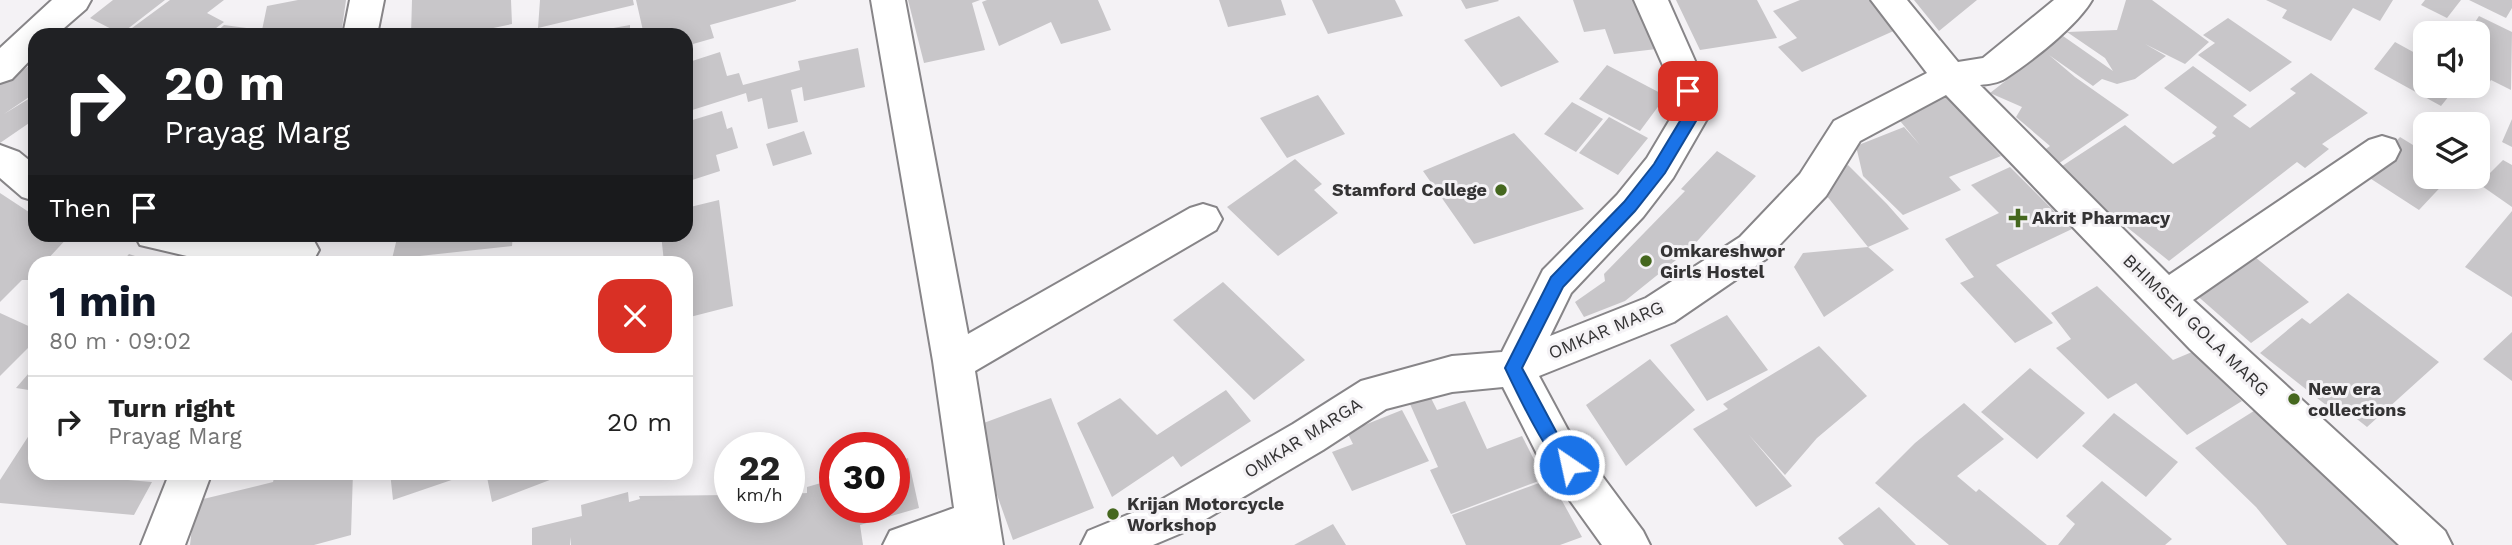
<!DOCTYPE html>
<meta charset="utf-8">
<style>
:root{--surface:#fff;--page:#f6f6f6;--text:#222;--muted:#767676;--line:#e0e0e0;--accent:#111827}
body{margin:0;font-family:"Work Sans",sans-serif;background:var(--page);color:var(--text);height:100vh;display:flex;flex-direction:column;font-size:26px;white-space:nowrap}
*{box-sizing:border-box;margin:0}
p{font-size:23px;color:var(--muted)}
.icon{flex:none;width:38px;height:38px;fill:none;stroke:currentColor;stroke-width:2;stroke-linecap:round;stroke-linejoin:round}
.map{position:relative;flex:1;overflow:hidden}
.side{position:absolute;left:28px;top:256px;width:665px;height:224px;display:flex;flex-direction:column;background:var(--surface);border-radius:21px;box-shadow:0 4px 18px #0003}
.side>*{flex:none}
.banner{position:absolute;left:28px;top:28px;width:665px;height:214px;border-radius:21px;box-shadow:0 4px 18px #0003;background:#202124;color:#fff;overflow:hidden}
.fabs{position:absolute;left:2413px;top:21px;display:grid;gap:14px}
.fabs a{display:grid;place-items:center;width:77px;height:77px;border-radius:14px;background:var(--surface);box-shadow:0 4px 18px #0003;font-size:35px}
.speed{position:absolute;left:714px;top:432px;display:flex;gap:14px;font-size:35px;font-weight:700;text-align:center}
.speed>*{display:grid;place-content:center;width:91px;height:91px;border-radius:50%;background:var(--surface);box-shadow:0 4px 18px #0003;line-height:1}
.speed small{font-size:18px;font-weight:400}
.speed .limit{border:10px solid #d22;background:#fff;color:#111}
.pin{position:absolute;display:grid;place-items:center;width:60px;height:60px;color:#fff;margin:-30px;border-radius:14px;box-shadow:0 4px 10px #0006}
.me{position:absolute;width:77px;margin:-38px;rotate:326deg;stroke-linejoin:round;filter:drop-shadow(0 0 5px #0008)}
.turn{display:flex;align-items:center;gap:24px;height:147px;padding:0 21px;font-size:32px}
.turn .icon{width:91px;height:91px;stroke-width:2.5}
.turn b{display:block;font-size:49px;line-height:60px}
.then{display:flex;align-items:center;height:66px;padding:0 21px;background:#0003;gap:14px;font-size:26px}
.round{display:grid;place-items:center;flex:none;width:74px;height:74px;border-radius:21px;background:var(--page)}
.headline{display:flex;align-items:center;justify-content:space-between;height:119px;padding:0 21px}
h1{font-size:42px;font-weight:700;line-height:52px;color:var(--accent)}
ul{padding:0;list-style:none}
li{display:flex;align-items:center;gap:21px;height:91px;padding:0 21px;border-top:2px solid var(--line)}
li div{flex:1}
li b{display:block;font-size:26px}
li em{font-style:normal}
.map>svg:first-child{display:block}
</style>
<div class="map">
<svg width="2512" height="545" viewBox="0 0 2512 545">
<rect width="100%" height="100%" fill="#f4f2f5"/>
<!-- building -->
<path fill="#c8c6c9" d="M113 0H165L121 34 90 18Z
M170 0H224L207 13 224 22 207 35H145L132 28Z
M298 0H346L341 35H261L267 6Z
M412 0H511L512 24 460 35H411Z
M540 0H633L634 5 538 28Z
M636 0H796V1L710 25 714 38 686 46V35H644Z
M908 0H980L972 3 985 50 924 63Z
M987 0H1098L1111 30 1061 44 1051 22 999 46 982 2Z
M1219 0H1281L1286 15 1228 27Z
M1312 0H1395L1403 16 1328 34Z
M1461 0H1498L1499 1 1466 9Z
M1573 0H1643L1665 48 1614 54 1605 29 1584 32Z
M1676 0H1757L1777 38 1700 50Z
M1800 0H1869L1898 29 1802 72 1778 47 1797 38 1773 11Z
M1914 0H1977L1939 31Z
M2126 0H2152L2209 42 2185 64 2145 44 2166 56 2135 79 2117 84 2102 79 2093 86 2049 55 2075 77 2129 115 2058 164 2043 151 2050 146 2016 117 2022 107 1990 93 2063 36 2113 71 2105 58 2067 32 2117 30Z
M2266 0H2393L2380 21 2353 8 2331 41 2282 18 2287 10Z
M2425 0H2461L2447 18 2421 5Z
M2469 0H2512V8L2506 18Z
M1519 16 1559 62 1501 87 1464 40Z
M2479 16 2512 32 2511 90 2491 80 2487 86 2478 81V33H2468Z
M2228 18 2292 62 2250 92 2198 55 2215 43 2203 35Z
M224 25 262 30 259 35H213Z
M630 25V35H580V34Z
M2395 42 2426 59V86H2457L2441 106 2374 69Z
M858 48 865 87 804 101 802 87 791 90 798 122 768 129 762 98 748 102 746 93 686 112V63L720 52 727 76 739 73 743 85 800 70 798 61Z
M35 62V93L4 114 35 95V119L0 143V85Z
M1607 65 1666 96 1640 131 1579 99Z
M2193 66 2247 105 2233 116 2250 128 2296 93 2290 89 2311 73 2368 113 2322 144 2329 149 2305 168 2297 162 2169 261 2056 170 2125 125 2173 164 2216 136 2212 133 2217 127 2164 88Z
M1941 90 2001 156 1949 177 1961 190 1903 215 1863 176 1856 146 1904 127 1920 145 1891 110Z
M1318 95 1345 134 1287 158 1260 118Z
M1572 102 1603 119 1576 152 1544 134Z
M722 111 727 129 732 127 738 148 716 155 720 171 686 182V122Z
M1609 117 1648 138 1618 175 1579 153Z
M2512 119V147L2502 142Z
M804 131 812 154 773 166 766 144Z
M1514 133 1584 209 1474 244 1423 171Z
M2400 137 2426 153V177H2450L2419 210 2365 175Z
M1717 151 1756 176 1691 248 1625 301 1584 317 1575 302 1605 281 1604 274 1685 191 1681 189Z
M1295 159 1322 184 1314 190 1338 213 1278 256 1227 207Z
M2503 160 2512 165V207L2479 184Z
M1848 165 1887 204 1909 229 1868 247 1826 195 1818 180Z
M2010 167 2072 229 1996 265 2053 323 2015 343 1960 283 1974 277 1945 239 1999 213 1971 185Z
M0 193 35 216V234H71L45 262H35V274L29 280H22L0 302Z
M719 200 733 306 686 318V262H664L661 234H686V208Z
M2512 211V297L2465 267Z
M398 234H513L512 246 392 259Z
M2242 246 2309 302 2251 343 2185 285Z
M1868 247 1894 270 1824 317 1794 267 1803 253Z
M129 254 153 262H122Z
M1223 282 1305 360 1254 400 1173 320Z
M2097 286 2173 360 2192 352 2242 401 2187 435 2136 383 2108 399 2056 348 2071 339 2051 313Z
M2348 293 2439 362 2367 427 2333 400 2326 405 2260 353 2302 318 2310 324Z
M0 313 35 329V341L0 376Z
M1727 315 1768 370 1707 401 1670 345Z
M2512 332V381L2483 359Z
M1819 346 1867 396 1817 438 1785 475 1749 435 1792 486 1756 507 1693 429 1728 409 1723 404Z
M1650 359 1695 410 1626 466 1586 405Z
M35 366V391L16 388Z
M2030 368 2085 413 2037 459 1981 412Z
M1226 390 1251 421 1181 467 1173 456 1112 497 1077 423 1120 398 1157 435Z
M1051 398 1094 508 1013 540 973 427Z
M1431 398 1437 410 1465 401 1487 449 1522 436 1544 479 1451 514 1430 470 1438 467 1410 404Z
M1964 403 2004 439 1957 476 1976 492 1979 489 2047 545H1949L1875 483 1915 443Z
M2257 409 2403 545H2287L2256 507 2195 448Z
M1402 410 1429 461 1352 491 1332 452 1353 444 1347 432Z
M2114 413 2178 462 2146 497 2082 446Z
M35 426V472H107L104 478 152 482 134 515 0 503V480Z
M908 458 919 508 860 525 863 545H571L570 537V545H532V528L582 516 581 505 628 492 629 502 640 499 639 496 730 495V508H789V494L807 493V487L835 479V508H894V462Z
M294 472H353L351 535 314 545H190L195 501 273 482 274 478Z
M390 472H472V473L393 500Z
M486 472H568V473L492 502Z
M1550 479 1582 537 1560 545H1466L1452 515Z
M2102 481 2172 539 2165 545H2058L2075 524 2066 516Z
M1879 507 1916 545H1844L1838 538Z
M1333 524 1346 545H1294Z"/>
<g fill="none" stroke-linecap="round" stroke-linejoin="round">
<!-- minor casing -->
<g stroke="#878588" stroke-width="4">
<path id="minor" d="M52 0H91L86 9 56 35H35V55L12 79 0 83V48Z
M350 0H384L377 35H343Z
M871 0H905L968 334 1190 208 1203 204 1216 208 1222 219 1216 230 975 371 1003 545H883L890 531 954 508 933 361Z
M1634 0H1668L1699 70 1711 112 1673 178 1643 217 1571 293 1550 336 1646 298 1740 237 1800 174 1834 121 1927 73 1871 0H1907L1958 62 1983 58 2054 0H2092C2077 26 2032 61 2006 78 1999 83 1989 84 1980 85L2169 275 2369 140 2382 136 2395 140 2400 150 2395 160 2193 300 2445 531 2452 545H2399L2190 349 1946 95 1860 141 1826 196 1766 259 1674 322 1539 376 1568 430 1643 531 1650 545H1602L1538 456 1503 387 1452 392 1386 409 1323 450 1184 532 1153 545H1081L1088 531 1154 504 1293 424 1361 381 1452 356 1502 352 1543 270 1617 195 1647 158 1675 111 1665 70Z
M0 145 19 152 35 165V201L22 197 0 178Z
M134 234H301L313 239 319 250 313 261 310 262 208 261 140 245Z
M170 472H212L185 545H141Z"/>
</g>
<!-- minor -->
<use href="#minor" fill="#fff" fill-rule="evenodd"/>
</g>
<!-- route -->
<path fill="#1a73e8" stroke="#114b97" stroke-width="2" d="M1688 85 1695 91 1701 112 1699 116 1665 173 1635 211 1563 287 1522 368 1559 437 1578 465 1576 470 1569 473C1551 466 1515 389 1505 368L1551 277 1624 202 1654 164 1686 111 1681 91Z"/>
<!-- markers -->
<g fill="#45671e" stroke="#f4f2f5" stroke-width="2.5">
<circle cx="1501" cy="190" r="7"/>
<path d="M2014.5 207.5h7v7h7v7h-7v7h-7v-7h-7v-7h7z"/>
<circle cx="1646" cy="261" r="7"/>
<circle cx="2294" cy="399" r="7"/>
<circle cx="1113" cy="514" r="7"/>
</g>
<g text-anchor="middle" stroke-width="6" stroke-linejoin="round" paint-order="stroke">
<!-- poi labels -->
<g font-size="18" font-weight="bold" fill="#343334" stroke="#f4f2f5" text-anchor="start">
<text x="1487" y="196" text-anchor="end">Stamford College</text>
<text x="2032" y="224">Akrit Pharmacy</text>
<text x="1660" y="257">Omkareshwor<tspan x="1660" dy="21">Girls Hostel</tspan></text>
<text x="2308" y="395">New era<tspan x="2308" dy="21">collections</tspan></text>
<text x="1127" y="510">Krijan Motorcycle<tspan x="1127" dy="21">Workshop</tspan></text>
</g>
<!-- street labels -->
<g font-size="18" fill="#343334" stroke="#f4f2f5">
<text transform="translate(2196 325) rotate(44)" y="6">BHIMSEN GOLA MARG</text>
<text transform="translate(1606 330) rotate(-23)" y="6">OMKAR MARG</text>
<text transform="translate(1303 438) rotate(-32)" y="6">OMKAR MARGA</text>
</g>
</g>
</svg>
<div class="fabs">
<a><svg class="icon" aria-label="sound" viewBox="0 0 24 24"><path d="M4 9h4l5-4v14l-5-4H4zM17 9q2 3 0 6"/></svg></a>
<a><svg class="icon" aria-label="layers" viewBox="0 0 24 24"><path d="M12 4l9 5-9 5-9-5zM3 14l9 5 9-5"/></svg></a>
</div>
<div class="speed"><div>22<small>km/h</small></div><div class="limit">30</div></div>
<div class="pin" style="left:1688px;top:91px;background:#d93025"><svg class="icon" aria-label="arrive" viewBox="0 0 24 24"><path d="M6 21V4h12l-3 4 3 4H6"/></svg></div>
<svg class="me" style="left:1569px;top:465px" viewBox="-20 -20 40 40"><circle r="17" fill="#1a73e8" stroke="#fff" stroke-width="3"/><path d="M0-11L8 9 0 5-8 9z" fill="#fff"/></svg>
<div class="banner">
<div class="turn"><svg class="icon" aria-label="right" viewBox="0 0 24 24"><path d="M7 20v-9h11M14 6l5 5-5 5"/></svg><div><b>20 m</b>Prayag Marg</div></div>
<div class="then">Then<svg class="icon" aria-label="arrive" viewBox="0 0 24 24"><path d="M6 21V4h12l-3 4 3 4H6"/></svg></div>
</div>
<section class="side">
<div class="headline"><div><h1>1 min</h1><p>80 m · 09:02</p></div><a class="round" style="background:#d93025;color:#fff"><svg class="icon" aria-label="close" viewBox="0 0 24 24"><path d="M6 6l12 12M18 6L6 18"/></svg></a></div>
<ul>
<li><svg class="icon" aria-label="right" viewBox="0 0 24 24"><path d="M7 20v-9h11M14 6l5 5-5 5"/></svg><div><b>Turn right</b><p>Prayag Marg</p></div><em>20 m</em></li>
</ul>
</section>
</div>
